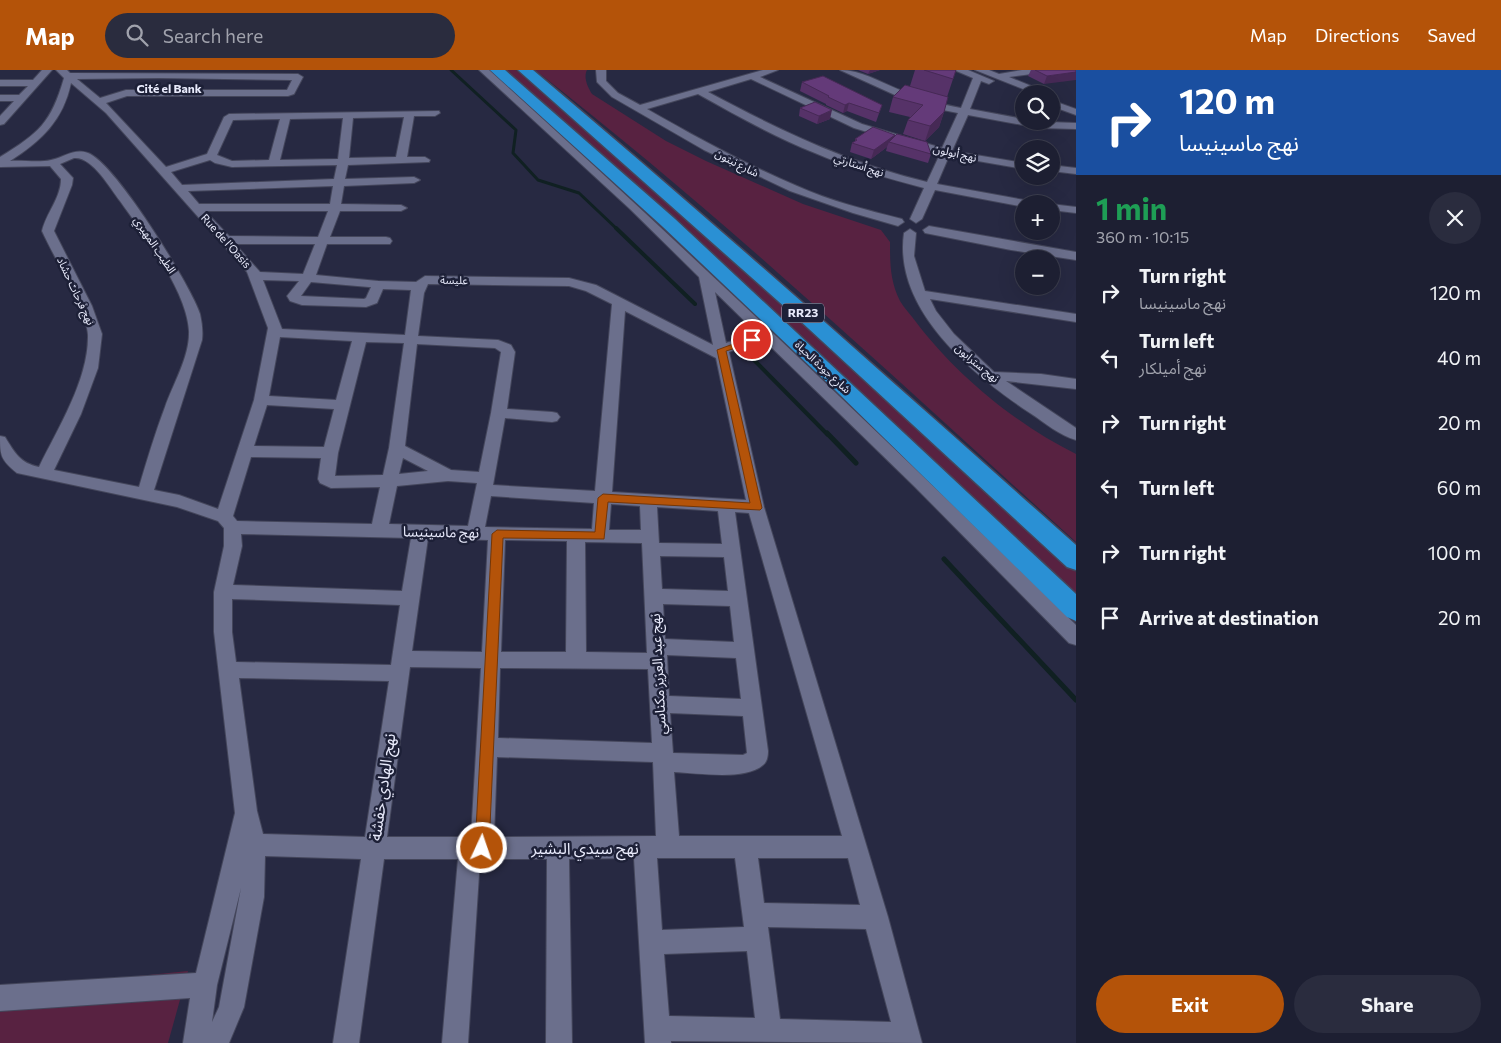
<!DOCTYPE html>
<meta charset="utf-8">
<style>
:root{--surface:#1d1f32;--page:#2a2c3e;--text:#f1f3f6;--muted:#a0a2ac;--line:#3b3d4d;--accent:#b45309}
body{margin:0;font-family:Commissioner,"Noto Sans Arabic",sans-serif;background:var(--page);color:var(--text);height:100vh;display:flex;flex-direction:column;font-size:19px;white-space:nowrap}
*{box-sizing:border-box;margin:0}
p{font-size:16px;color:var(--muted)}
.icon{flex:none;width:28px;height:28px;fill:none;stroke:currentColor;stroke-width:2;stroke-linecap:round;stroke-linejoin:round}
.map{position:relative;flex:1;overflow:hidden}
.sheet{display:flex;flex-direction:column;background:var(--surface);width:425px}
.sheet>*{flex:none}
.top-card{background:#1a4fa0;color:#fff;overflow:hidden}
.buttons{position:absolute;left:1015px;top:15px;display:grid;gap:10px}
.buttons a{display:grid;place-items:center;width:45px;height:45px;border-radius:50%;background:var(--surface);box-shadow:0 5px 20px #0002,0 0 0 1px var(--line);font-size:25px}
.pin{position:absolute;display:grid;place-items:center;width:42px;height:42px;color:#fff;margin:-21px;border:2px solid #fff;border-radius:50%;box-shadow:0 1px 5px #0007}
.me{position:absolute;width:55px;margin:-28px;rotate:3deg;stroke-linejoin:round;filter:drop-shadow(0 0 4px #0008)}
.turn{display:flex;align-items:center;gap:18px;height:105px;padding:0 20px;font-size:22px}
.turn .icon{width:65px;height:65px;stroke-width:2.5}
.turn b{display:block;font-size:35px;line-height:42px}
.round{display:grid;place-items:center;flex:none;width:52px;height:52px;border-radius:26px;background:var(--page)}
.headline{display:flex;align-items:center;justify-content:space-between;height:85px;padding:0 20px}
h1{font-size:30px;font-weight:700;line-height:38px;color:#1e9e55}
.cta{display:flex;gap:10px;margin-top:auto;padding:10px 20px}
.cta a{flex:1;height:58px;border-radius:30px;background:var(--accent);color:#fff;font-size:20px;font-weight:700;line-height:58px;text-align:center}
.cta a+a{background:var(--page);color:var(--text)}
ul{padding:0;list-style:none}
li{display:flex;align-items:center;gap:15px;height:65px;padding:0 20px}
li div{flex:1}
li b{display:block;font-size:19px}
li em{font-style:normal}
header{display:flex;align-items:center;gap:30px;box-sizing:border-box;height:70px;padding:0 25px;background:var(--accent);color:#fff}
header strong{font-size:24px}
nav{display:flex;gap:28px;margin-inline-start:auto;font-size:18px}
.search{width:350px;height:45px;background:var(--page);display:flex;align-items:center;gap:12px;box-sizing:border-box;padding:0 18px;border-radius:28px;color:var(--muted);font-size:19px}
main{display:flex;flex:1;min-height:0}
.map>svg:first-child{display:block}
</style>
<header>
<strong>Map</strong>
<div class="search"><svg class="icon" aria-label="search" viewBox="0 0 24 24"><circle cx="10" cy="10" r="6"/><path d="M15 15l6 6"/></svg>Search here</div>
<nav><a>Map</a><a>Directions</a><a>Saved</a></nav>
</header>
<main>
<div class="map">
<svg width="1076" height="973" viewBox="0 0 1076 973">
<rect width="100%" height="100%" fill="#272942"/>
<!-- green -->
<path fill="#582241" d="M499 0H516L773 224 1076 502V533Z
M535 0H587C583 8 588 17 592 24L666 71 706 91 803 134 881 160 890 172C890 193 890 211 900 231 904 238 911 245 916 252 956 305 1017 355 1076 384V472C899 312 724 147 535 0Z
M188 901 168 973H0V920Z"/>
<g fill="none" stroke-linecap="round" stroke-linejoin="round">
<!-- stream-far2 -->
<path stroke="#102022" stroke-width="3" d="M451 0 516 60 513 83 538 110 579 123 617 159"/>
<!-- stream-far1 -->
<path stroke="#102022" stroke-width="4" d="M616 158 695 234
M751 287 828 365"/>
<!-- stream -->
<path stroke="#102022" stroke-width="5" d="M827 363 856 393
M944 489 1076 630"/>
<!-- minor casing -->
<g stroke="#44465b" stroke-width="2">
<path id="minor" d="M42 0H52L4 54 0 55V46L14 31H0V25H19L28 16H0V10H33Z
M56 0H67L70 3 298 4 303 7 294 24 288 26H127L106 33 166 97 207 84 224 47 229 44 439 41 440 43 435 46H414L407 87H425L430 90 429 92 348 95 345 109 414 107 420 110 414 113 344 116 341 134 401 135 407 138 401 141H340L330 167H386L390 168 392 171 390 174H327L316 205 378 211 416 212 425 206 569 208 596 215 713 275 699 207 630 139 479 0H489C689 181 884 367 1076 555V575L1069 573 915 417 769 275 749 274 729 282 764 437 888 847 922 973 671 971V973H645L634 788 569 789 572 973H546L547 789H480L468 973H442L458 789H384L359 973H333L361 789 265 786 264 827 244 937 229 973H183L190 928 0 941V915L196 903 235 743 214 562V522L224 476V458L218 451 177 437 17 403C1 390 0 386 0 366L5 367C15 383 20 393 39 397 58 358 89 309 88 265 88 245 52 183 42 161 46 143 61 128 61 109L50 96 0 97V87C39 63 51 53 64 8ZM159 8 292 10 287 20H126L100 28 77 9ZM71 13 106 43 247 202 268 258 254 330 218 439 179 425 154 420 202 270C203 262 202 253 200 244 190 214 115 93 88 83 74 78 65 87 51 90 39 93 23 90 10 91 41 71 63 51 71 13ZM404 47 396 87 349 88 353 48ZM343 48 338 89 280 90 290 49ZM280 49 269 90 232 91 217 85 233 50ZM74 88C92 86 110 118 120 131 143 163 187 221 189 261 190 286 173 314 165 337 155 363 147 390 139 417L54 400 81 344 98 298 102 264 92 236 54 161 72 115 73 108 60 94ZM210 90 215 93 232 97 337 95 334 109 182 115 171 102ZM333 116 330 134H199L188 121ZM205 141H328L318 167 229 166ZM235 174H315L303 204 260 202ZM263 210 299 211 287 226 290 231 302 235 366 237 377 233 383 219 411 220 405 265 282 259ZM311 212 369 217H371L366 228 364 229 301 226ZM428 214 569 216 586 221 612 234 595 421 493 415 505 348 552 352 557 351 560 347 557 343 552 342 507 339 515 282 511 275 498 270 418 266 424 223ZM715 222 760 266H747L726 273ZM625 241 716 288 746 430 612 422ZM280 267 352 271 336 330 269 326ZM366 272 404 273 389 378 383 405 335 406 338 383ZM417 274 495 278 501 282 491 343 479 402 451 400 405 376ZM267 335 334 339 324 377 254 376ZM251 387 321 388 318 409 320 413 331 418 380 417 372 454 237 451 233 446ZM403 388 428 401 399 404ZM448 411 477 413 468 456 389 454 397 416ZM491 426 594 433 592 459 485 457ZM611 434 640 436 641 460H609ZM657 437 718 441 722 474 659 473ZM735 442 749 443 842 766H679L674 702C698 703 745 711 763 695 767 692 768 686 768 681ZM241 464 411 468 402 521 233 515 242 476ZM428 468 488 470 482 582 412 581ZM505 470 567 471 566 582H501ZM585 472 642 473 647 583 586 582ZM660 486 724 487 728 521 662 519ZM232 529 400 535 391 595 236 592 232 562ZM663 534 730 536 734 572 665 569ZM667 585 736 588 741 629 669 626ZM410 597 481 598 471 767H387ZM500 598 648 599 652 673 498 668ZM239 608 389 611 365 767 263 764 257 741ZM670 643 743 646 747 683 743 685 673 683ZM497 687 653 692 656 766 494 767ZM657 788H735L744 857 662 860ZM758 788H848L860 835 764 833ZM241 818 219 937 212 952 217 915ZM768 857 866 859 891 952 780 949ZM747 881 755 948 669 946 664 884Z
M596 0H606V11L618 23 640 35 763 0H778L760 7 862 54 942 78 958 43 938 39 895 25 840 0C861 0 880 12 900 20 919 28 940 34 961 38L973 8 954 0H968L994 11 989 14 981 11 970 39 1024 49V51L1076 53V59L1039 58 968 45 952 81 1024 93V99L949 86 937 114 1030 131 1036 134H1024V137L935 120 922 149 916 153 910 149 924 118C887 108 850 98 815 83 774 67 736 45 698 24L647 39C696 67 745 94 797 116 830 131 867 140 902 149L904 152 898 156 853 143 790 121 704 80 612 27 597 12ZM751 9 854 58 940 84 927 112C846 92 781 61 708 22Z
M975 0H989L999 4 1022 0H1045L1040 3 1009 7 1051 24H1036Z
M1051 30 1076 39V45L1051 36Z
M1051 95 1076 98V104L1051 101Z
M1050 134H1051L1076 137V143L1051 140Z
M929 156 1076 182V190L1011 180 925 163 923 160Z
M910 159 916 163 914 186 925 221 1076 244V252L930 229 936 241 954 264 994 302 1041 304 1076 309V319L1006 311 1076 358V370C1060 366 1044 352 1030 343 973 305 893 240 904 163Z"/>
</g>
<!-- highway casing -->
<g stroke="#44465b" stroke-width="3">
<path id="highway" d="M490 0H505L675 149 1076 524V551L1067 547 834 319 663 157Z
M518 0H533C717 155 896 315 1076 475V500L1067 497 796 247Z"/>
</g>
<!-- minor -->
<use href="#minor" fill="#6b6f8c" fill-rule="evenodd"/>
<!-- highway -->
<use href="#highway" fill="#2a90d4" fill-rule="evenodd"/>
</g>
<!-- wall -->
<path fill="#563268" d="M858 0H880L868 4Z
M915 0H956L947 27 944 42 939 57 925 71 903 64 908 50 910 47 889 42 893 27 910 16Z
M1031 0H1076L1044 14 1028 6Z
M802 12 882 35 876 52 847 41 843 43 826 35V34L800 21Z
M800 38 830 49 817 54 799 46Z
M895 65 894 67 931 84 928 93 886 81 887 77 871 89 850 82 852 73 855 71V69Z"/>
<!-- shaded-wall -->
<path fill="#462955" d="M870 0H880L868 4Z
M1076 2V10L1044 14 1047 6Z
M849 33 847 41 843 43 845 35Z
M832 40 830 49 817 54 819 46Z
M944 42 939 57 925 71 930 56Z
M895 65 892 73 889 72 887 77 871 89 874 80Z"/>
<!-- building -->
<path fill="#643a79" stroke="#462955" d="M924 0H956L953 9Z
M1035 0H1076V2L1047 6Z
M823 6 882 35 879 43 849 33 845 35 828 27 829 26 802 12Z
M905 15 948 27 944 42 930 56 908 50 923 35 893 27Z
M815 32 832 40 819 46 800 38Z
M873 57 895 65 874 80 852 73 857 70 855 69Z
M897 64 927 72 931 84 889 72Z"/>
<!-- route -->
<path fill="#b45309" stroke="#753606" d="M752 267 757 270 756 272 726 281 762 438 760 440 608 432 604 469 503 468 489 778 487 783 482 785 477 783 475 778 492 464 497 460 595 462 598 428 603 424 750 433 717 280Z"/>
<g text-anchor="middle" stroke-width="5" stroke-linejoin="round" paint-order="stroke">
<!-- far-street labels -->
<g font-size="11" fill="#e9ebfc" stroke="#1d2037">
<text transform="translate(955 83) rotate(13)" y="4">نهج أبولون</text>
<text transform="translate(737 93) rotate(27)" y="4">شارع نبتون</text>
<text transform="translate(859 95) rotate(18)" y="4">نهج أستارتي</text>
<text transform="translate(226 171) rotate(48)" y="4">Rue de l'Oasis</text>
<text transform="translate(155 175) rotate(56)" y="4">الطيب المهيري</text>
<text transform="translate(454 210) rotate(1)" y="4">عليسة</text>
<text transform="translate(76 221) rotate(65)" y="4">نهج فرحات حشاد</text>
<text transform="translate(977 293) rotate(40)" y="4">نهج سترابون</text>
<text transform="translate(823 297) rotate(43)" y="4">شارع جودة الحياة</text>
</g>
<!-- far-neighbourhood labels -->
<g font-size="12" font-weight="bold" fill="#e9ebfc" stroke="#1d2037">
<text x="169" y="23">Cité el Bank</text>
</g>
<!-- shield labels -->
<rect fill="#1d2037" stroke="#acaec1" stroke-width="1" x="782" y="233.5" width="42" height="19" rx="4"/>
<g font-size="12" font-weight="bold" fill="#e9ebfc">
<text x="803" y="247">RR23</text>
</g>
<!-- street labels -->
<g font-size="14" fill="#e9ebfc" stroke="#1d2037">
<text transform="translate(441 462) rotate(1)" y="5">نهج ماسينيسا</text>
<text transform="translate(658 604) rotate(-93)" y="5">نهج عبد العزيز مكناسي</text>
</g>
<!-- near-street labels -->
<g font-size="16" fill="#e9ebfc" stroke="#1d2037">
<text transform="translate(382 717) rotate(-82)" y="6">نهج الهادي خفشة</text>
<text x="585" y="784">نهج سيدي البشير</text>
</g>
</g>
</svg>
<div class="buttons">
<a><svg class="icon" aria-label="search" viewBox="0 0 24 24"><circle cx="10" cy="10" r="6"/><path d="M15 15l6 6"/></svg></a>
<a><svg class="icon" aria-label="layers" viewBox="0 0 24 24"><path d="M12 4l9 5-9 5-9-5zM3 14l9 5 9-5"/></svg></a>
<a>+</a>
<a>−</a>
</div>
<div class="pin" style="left:752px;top:270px;background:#d93025"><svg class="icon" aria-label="arrive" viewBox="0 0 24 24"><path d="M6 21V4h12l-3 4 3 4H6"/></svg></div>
<svg class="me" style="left:482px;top:778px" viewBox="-20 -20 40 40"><circle r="17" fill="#b45309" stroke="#fff" stroke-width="3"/><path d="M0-11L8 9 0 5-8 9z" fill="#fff"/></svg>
</div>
<section class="sheet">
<div class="top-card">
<div class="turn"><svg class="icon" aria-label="right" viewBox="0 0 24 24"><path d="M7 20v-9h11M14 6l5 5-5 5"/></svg><div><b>120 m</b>نهج ماسينيسا</div></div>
</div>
<div class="headline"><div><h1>1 min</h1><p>360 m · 10:15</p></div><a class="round"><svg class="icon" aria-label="close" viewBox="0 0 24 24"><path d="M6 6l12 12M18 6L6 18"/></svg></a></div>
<ul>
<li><svg class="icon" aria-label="right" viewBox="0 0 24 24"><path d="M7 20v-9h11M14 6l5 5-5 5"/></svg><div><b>Turn right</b><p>نهج ماسينيسا</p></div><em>120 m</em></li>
<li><svg class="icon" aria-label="left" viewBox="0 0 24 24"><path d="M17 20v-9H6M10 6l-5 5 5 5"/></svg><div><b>Turn left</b><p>نهج أميلكار</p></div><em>40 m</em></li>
<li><svg class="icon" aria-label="right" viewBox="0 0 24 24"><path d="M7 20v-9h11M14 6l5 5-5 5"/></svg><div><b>Turn right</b></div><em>20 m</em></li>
<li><svg class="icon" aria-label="left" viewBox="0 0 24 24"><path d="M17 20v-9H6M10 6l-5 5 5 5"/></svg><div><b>Turn left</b></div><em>60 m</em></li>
<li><svg class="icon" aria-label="right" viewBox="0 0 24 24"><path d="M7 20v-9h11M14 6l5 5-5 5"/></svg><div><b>Turn right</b></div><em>100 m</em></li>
<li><svg class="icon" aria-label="arrive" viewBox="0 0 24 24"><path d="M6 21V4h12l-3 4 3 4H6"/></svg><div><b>Arrive at destination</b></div><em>20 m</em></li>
</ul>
<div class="cta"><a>Exit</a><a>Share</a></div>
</section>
</main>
